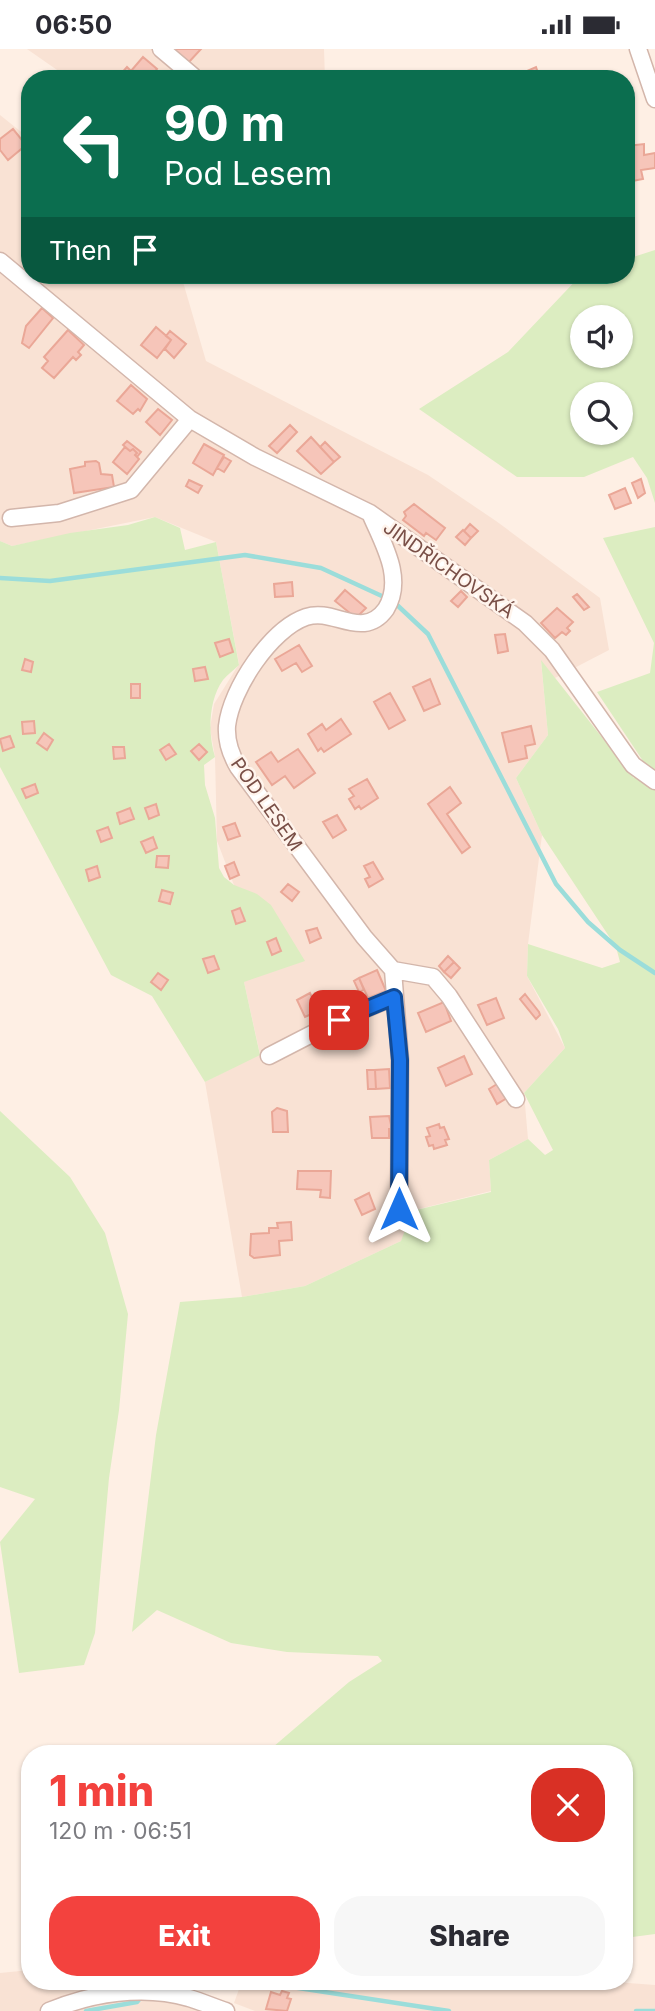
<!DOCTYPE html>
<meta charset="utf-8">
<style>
:root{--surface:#fff;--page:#f7f7f7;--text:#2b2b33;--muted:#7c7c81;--accent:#f3423e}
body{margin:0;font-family:Inter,sans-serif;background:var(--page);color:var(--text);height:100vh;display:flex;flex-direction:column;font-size:26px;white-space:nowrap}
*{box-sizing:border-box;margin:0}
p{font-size:23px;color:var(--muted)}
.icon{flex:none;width:38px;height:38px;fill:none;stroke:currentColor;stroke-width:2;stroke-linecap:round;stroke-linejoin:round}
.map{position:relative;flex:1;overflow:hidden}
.drawer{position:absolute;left:21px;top:1696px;width:612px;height:245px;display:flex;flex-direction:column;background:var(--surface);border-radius:28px;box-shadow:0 2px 5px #0004}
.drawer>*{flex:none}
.top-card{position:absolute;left:21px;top:21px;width:614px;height:214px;border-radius:28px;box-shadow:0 2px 5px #0004;background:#0b6e4f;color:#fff;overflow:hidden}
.tools{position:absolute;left:570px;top:256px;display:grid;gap:14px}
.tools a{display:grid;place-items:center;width:63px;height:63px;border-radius:50%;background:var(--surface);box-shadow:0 2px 5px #0004;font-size:35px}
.pin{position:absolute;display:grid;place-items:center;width:60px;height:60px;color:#fff;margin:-30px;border-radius:14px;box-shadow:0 4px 10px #0006}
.me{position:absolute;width:77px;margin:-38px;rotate:0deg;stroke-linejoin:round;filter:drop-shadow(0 0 5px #0008)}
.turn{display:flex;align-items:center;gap:24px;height:147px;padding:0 28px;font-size:32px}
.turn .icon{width:91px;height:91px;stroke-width:2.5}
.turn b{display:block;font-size:49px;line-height:60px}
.then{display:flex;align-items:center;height:66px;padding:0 28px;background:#0003;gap:14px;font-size:26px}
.round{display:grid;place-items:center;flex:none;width:74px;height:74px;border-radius:28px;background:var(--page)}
.summary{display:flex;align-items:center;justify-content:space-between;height:119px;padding:0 28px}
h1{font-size:42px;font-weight:800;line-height:52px;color:var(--accent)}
.primary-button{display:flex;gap:14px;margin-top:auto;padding:14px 28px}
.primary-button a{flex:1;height:80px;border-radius:28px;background:var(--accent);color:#fff;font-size:28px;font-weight:800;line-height:80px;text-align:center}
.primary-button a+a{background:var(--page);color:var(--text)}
.status{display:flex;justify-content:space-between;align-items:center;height:49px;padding:0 35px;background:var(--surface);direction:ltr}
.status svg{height:19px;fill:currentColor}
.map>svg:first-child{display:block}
</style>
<div class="status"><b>06:50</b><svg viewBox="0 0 49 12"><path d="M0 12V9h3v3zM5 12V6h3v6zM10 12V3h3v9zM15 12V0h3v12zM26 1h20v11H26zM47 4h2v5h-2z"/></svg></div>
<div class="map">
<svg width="655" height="1962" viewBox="0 0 655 1962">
<rect width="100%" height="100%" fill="#feefe4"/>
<!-- residential -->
<path fill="#f9e2d4" d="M27 0H324L325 30H70Z
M0 66 30 90V226H181L206 312 428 426 496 472 600 549 609 601 555 629 541 612 548 686 516 729 542 786 528 895 527 927 565 999 524 1044 528 1090 489 1111 491 1142 419 1160 401 1192 305 1237 242 1248 205 1033 260 1005 244 933 234 836 217 792 215 708 210 679 214 655 239 615 216 493 155 468 12 497 0 492Z
M30 1921V1932H160L152 1949 206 1962H0V1924Z
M242 1932H602L655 1936V1962H255L234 1954Z"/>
<!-- green -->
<path fill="#dcedc1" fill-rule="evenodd" d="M655 201V454L647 429 633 408 584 428H517L419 360 508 303 581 226H626L627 210ZM583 268H621V306H583ZM583 345H621V383H583Z
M155 468 180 479 185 501 216 493 239 616C234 621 227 626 223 631 208 652 208 685 215 708L204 716 205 736 215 769 219 819 224 828 234 836 257 845 271 856 305 912 244 933 260 1006 205 1033 152 947 111 926 0 718V492L12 497 70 484 128 476Z
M655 478V1885L625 1889V1704H266L349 1633 382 1612 378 1607 287 1603 231 1594 157 1561 132 1583 156 1386 180 1253 242 1248 305 1237 401 1192 412 1162 491 1143 489 1111 528 1090 545 1106 553 1101 524 1044 565 999 558 980 527 927 528 895 602 919 620 913 616 898 542 786 516 729 548 686 541 611 634 729 643 712 597 643 650 624 654 594 603 489Z
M0 1062 70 1128 105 1184 128 1265 119 1361 109 1429 95 1584 84 1616 19 1624 0 1493 35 1450 0 1438Z"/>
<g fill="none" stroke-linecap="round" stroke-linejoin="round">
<!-- stream -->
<path stroke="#9bddda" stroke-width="4.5" d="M0 529 50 532 245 506 321 519 384 548
M396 555 428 585 556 835 588 873 620 901 655 924
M252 1932 449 1962
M86 1962 137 1953 143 1946
M636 1962H655"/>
</g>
<!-- building -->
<path fill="#f6c5b9" stroke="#eaa797" stroke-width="2" d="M172 0H201L188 14Z
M143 8 157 20 149 30H122L119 27 127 18 131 22Z
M536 18 539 27 531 30 527 22Z
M13 80 26 96 8 111 0 101V90Z
M644 95V106L655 104V119L641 121 643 130 627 133V97Z
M42 259 53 269 29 299 22 294 26 277Z
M156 278 171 291 157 309 141 296Z
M68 281 84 296 78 303 81 306 76 311 73 308 54 329 42 319 48 312 44 308Z
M170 282 186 295 174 309 165 300 171 291 166 287Z
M131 336 147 350 140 362 138 360 133 365 117 352Z
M158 360 172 371 160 386 146 373Z
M290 376 297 383 277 404 269 397Z
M311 388 334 413 321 425 297 402Z
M127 392 141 403 137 408 135 406 137 404 133 400 130 402 123 396Z
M325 393 340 408 334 413 320 398Z
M204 395 224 406 213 426 193 414Z
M125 398 130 402 133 400 137 404 135 406 139 410 127 425 113 413Z
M224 408 231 412 224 423 217 419Z
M96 412 99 414 101 425 112 426 114 438 74 444 70 420 85 417V413Z
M641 430 645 444 638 449 632 434Z
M189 431 202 437 198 444 186 437Z
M625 439 631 454 615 460 609 446Z
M414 455 445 479 436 491 426 484 424 487 403 471 406 467 404 463Z
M470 475 478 482 471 489 464 482Z
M463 481 471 489 465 496 456 488Z
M292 533 293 547 275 548 274 535Z
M345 541 366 559 356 569 335 552Z
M461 542 467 548 458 558 451 552Z
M577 545 589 558 584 561 573 548Z
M557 559 573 573 567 579 570 582 566 586 562 583 555 589 541 574Z
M505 585 508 602 498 604 495 586Z
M229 590 233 603 220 608 215 594Z
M299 596 312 617 302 623 296 614 282 622 275 610Z
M25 610 33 613 31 623 22 621Z
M205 618 208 630 195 632 193 620Z
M430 630 440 655 424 662 413 638Z
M131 635H140V649H131Z
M390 644 405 671 389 680 374 653Z
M341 670 351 685 324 703 321 699 318 702 308 685 322 675 326 681Z
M34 672 35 684 23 685 22 673Z
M531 677 535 695 525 697 527 709 509 713 502 684Z
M44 684 53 691 47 701 37 694Z
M10 687 14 698 3 702 0 690Z
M169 695 176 705 166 711 160 701Z
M199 695 207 703 199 711 191 702Z
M113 698H124L125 709 114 710Z
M298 700 315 724 294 739 285 727 272 736 256 713 271 703 278 713Z
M367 730 378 749 361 760 359 757 355 760 349 750 354 747 349 740Z
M35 735 38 744 26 749 22 740Z
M450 738 461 754 447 765 470 798 462 804 428 755Z
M156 755 159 766 149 770 145 759Z
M130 759 134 770 120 775 117 764Z
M337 766 346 781 333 789 323 773Z
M235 774 240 787 228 791 223 778Z
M108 778 112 789 101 793 97 782Z
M153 788 157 799 146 804 141 793Z
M157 807H169L168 819 156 818Z
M234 813 239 826 230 830 225 817Z
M373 813 383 830 369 838 365 830 370 828 364 817Z
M97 817 100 828 89 832 86 821Z
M288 835 299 843 292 852 281 843Z
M162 841 173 844 170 855 159 852Z
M240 859 245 872 236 875 232 862Z
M317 879 321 889 310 894 306 882Z
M276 889 281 902 272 906 267 893Z
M214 907 219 920 208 924 203 910Z
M448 907 454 913 444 923 439 917Z
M454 913 460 919 451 929 444 923Z
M377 921 386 942 368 949 359 929Z
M158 924 168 931 161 941 151 933Z
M359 929 364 941 359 943 354 932Z
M310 944 318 962 305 968 297 951Z
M525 945 539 963 540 966 536 970 520 950Z
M496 949 504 969 487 976 478 956Z
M444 953 451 972 426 983 418 964Z
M464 1007 472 1025 446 1037 438 1019Z
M389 1020 390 1039 376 1040 375 1021Z
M367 1021H375L376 1040H368Z
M497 1035 507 1049 497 1055 489 1040Z
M277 1059 287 1062 288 1083H273L272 1063Z
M389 1067 392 1080H389V1089H372L370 1068Z
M439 1075 440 1079 444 1078 449 1090 445 1091 447 1096 434 1100 433 1096 429 1097 426 1088 430 1087 427 1079Z
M298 1122H331L330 1149 320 1148 321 1141 297 1140Z
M369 1144 375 1160 362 1166 355 1151Z
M291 1173 292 1191 279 1192 280 1206 254 1209 250 1206 251 1185 269 1184V1179H278L277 1174Z
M282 1942 289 1944 287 1949 291 1950 287 1962 266 1960 271 1943 280 1946Z"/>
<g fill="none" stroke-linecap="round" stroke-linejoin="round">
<!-- minor casing -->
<g stroke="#d3b6ab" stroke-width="19">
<path id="minor" d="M161 0 193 27
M638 0 655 50
M0 212 190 370 255 408 370 464 525 574 552 601 633 716 655 732
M370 464C382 493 405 529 386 560 381 567 373 573 364 574 344 576 327 561 306 568 271 580 231 640 227 677 226 692 231 706 238 718L364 888 393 921 400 1011 399 1160
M11 469 59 464 131 441 190 370
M393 921 433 928 449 947 516 1050
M269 1007 339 971 394 948
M49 1962C92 1944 143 1936 189 1949 202 1953 214 1958 226 1962"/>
</g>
<!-- minor -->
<use href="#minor" stroke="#fff" stroke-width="16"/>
</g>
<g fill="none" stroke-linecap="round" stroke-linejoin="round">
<!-- route casing -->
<g stroke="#114b97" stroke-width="18">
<path id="route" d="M339 971 394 948 400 1011 399 1160"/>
</g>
<!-- route -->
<use href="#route" stroke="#1a73e8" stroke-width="12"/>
</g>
<g text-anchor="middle" stroke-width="5" stroke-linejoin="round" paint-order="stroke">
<!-- street labels -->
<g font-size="19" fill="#794f47" stroke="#fff4ec">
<text transform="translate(449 520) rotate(35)" y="7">JINDŘICHOVSKÁ</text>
<text transform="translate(267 755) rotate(55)" y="7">POD LESEM</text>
</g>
</g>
</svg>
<div class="tools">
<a><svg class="icon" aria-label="sound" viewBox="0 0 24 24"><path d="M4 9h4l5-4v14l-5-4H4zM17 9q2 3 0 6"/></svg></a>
<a><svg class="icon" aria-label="search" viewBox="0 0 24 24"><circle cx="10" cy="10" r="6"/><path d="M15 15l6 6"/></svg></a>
</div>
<div class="pin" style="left:339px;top:971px;background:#d93025"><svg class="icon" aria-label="arrive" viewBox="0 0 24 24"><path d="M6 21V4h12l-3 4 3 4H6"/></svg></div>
<svg class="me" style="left:399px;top:1160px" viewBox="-20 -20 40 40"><path d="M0-17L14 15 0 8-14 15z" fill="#1a73e8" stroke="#fff" stroke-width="4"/></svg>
<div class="top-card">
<div class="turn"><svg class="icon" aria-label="left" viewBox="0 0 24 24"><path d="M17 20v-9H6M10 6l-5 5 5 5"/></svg><div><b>90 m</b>Pod Lesem</div></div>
<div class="then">Then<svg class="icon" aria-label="arrive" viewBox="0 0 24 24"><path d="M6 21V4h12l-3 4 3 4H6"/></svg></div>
</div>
<section class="drawer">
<div class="summary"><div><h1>1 min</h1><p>120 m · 06:51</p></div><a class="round" style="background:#d93025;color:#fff"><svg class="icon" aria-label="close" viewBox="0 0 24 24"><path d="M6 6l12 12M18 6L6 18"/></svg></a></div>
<div class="primary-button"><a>Exit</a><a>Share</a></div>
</section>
</div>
